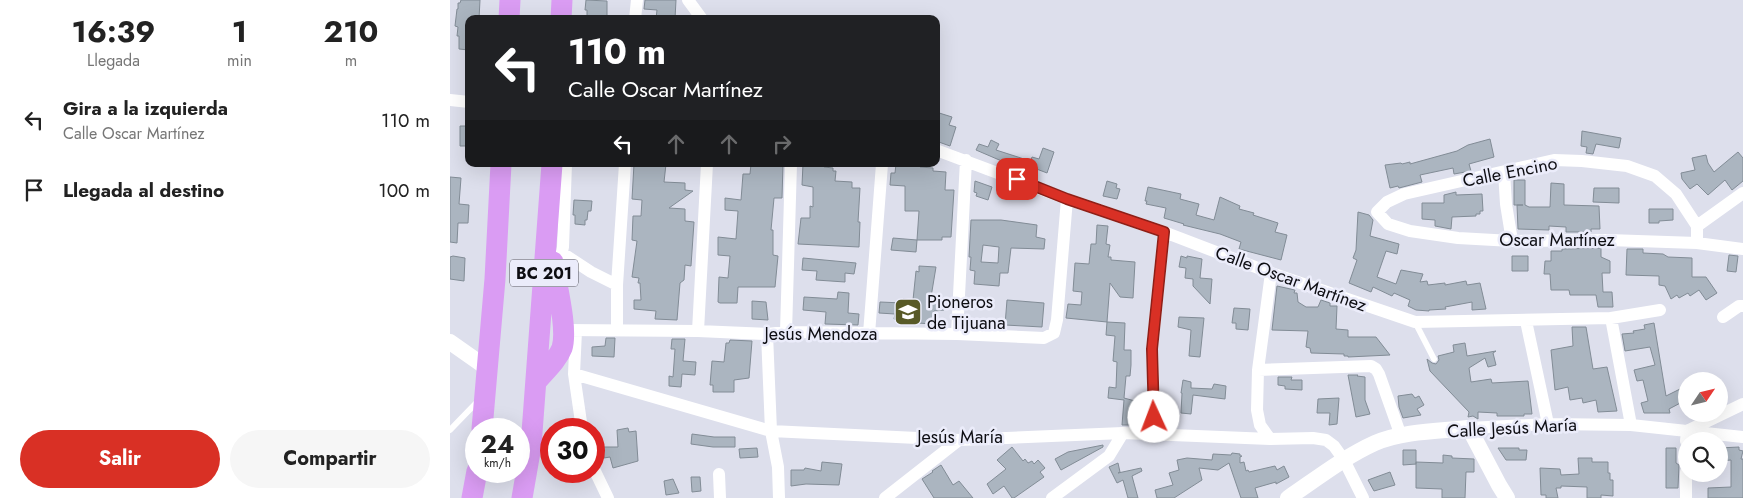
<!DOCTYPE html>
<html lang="es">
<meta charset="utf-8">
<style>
:root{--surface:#fff;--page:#f6f6f6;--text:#222;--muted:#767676;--accent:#d93025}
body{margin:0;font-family:Jost,sans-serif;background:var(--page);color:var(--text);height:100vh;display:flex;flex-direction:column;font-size:19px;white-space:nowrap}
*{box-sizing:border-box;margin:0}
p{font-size:16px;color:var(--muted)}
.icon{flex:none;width:28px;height:28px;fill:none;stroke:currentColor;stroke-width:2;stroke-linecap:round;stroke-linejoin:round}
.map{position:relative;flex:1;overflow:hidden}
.sheet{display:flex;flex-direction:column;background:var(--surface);width:450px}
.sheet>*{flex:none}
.banner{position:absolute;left:15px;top:15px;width:475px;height:152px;border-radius:10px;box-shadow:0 5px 20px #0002;background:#202124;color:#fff;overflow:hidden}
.needle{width:32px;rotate:55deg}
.controls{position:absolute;left:1228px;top:372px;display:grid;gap:10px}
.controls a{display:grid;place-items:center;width:50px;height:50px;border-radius:50%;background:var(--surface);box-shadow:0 5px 20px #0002;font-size:25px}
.speed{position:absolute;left:15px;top:418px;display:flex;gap:10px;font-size:25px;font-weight:700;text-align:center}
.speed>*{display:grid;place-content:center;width:65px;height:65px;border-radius:50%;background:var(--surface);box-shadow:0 5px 20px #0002;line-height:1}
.speed small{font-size:12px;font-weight:400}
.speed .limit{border:8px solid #d22;background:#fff;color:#111}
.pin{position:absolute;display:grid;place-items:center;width:42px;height:42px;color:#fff;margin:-21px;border-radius:10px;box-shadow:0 2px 8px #0006}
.me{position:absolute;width:55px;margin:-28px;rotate:358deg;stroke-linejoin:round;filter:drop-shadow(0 0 4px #0008)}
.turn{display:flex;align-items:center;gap:18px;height:105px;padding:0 20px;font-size:22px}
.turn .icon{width:65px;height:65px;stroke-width:2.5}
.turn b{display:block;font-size:35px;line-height:42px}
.lanes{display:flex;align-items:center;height:48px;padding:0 20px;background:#0003;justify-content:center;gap:25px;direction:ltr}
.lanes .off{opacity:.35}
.eta{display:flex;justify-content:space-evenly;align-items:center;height:85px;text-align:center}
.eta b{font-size:30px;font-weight:700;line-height:35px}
.action{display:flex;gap:10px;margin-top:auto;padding:10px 20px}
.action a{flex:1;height:58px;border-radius:30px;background:var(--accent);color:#fff;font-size:20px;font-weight:700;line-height:58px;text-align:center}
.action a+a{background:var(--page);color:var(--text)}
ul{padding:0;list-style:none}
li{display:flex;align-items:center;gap:15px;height:70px;padding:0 20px}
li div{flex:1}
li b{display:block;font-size:19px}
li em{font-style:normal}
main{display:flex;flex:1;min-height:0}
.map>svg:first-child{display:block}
</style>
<main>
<section class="sheet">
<div class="eta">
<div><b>16:39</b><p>Llegada</p></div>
<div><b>1</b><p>min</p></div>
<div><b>210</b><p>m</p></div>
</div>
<ul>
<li><svg class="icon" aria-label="left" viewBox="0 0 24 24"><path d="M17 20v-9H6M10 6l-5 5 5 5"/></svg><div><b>Gira a la izquierda</b><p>Calle Oscar Martínez</p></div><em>110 m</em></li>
<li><svg class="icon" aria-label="arrive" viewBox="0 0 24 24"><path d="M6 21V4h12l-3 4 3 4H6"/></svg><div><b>Llegada al destino</b></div><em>100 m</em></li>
</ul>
<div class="action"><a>Salir</a><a>Compartir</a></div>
</section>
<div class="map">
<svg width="1293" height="498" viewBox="0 0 1293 498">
<rect width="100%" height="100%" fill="#dddfec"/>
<!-- building -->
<path fill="#abb5c0" stroke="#828c96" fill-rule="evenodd" d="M11 0H30L29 19H19V50L9 49V36H7L8 27 5 26 7 9H8V3H10Z
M136 0 157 1V19L137 18V10H135Z
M195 0H226L225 19H206L207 10 194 9Z
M486 112 502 117 499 125 506 127 500 146 486 141Z
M10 126H19V146H10Z
M1132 131 1171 138 1169 148 1146 144 1143 154 1136 153 1137 147 1131 146Z
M1040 139 1044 157 1019 164 1021 171 1004 174 1003 168 970 175 972 182 949 188 948 186 940 188 935 165 951 163 952 164 960 162V164L1007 151 1018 145Z
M541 140 549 144 546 150 574 159 581 160 582 157 589 159 593 148 604 152 597 173 584 168 583 171 561 165 526 150 529 144 538 147Z
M1288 152 1293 158V181L1282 190 1275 180 1258 195 1247 184 1240 189 1232 179 1231 173 1245 170 1242 158 1256 155 1258 163 1264 172Z
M184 164H216L214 182 235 183V190L243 191 219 208 235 209V221L244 222 241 266 235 265 234 280 230 283 227 320 205 319 206 311 184 309V300H191L190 283H188L189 278 182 277 187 241 182 240 183 216H191L192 200 182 199Z
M301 164H333L332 198H324L321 230H323V255L328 256 325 287H288L287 303H270L268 302 269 277 278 278 280 256 268 255V237L286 239 288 211 275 210V198L291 200 293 174H300Z
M353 164H375L374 167 383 168V171H386L385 181 402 182V188H410L408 222H410L409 247 348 244 351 218H360V206L363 207V187L352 185Z
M446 164H471L470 167 483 168V171L496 172 495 190H504L501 237H492V240H467L469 211H455V186L440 185 441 173H445Z
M0 177 11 178 9 204 19 205 18 223H8L7 243 0 242Z
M1064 180H1075V205L1079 207H1100L1101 183 1114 184V205L1149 206 1150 229H1141V232H1116V227L1099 226V230L1068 229 1067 205H1073H1064Z
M525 181 542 187 538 200 526 196 527 193 524 192Z
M657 181 667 184 666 188 670 189 667 199 653 196Z
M698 187 731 194 730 199 749 204 746 215 764 220 770 197 790 206 789 209 804 213 803 215 828 223 825 232 837 235 831 260 789 249 791 242 770 234 733 225 734 224 714 218 716 208 696 204 697 201H695Z
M1144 188H1169V203L1143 202Z
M1006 192V195L1032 194 1033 211H1030V214H1026V216L1002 217 1001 229 985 226V220L972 219V203H994V195Z
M124 200 142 201 141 211H138L137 220H135V225L125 224V215H123Z
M1199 209H1223V220L1209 221V223H1199Z
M908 212 919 215 923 220 920 236 949 244 947 254 936 251 927 277 946 284 951 270 973 274 970 282 977 281 978 285 995 283V285L1016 281 1017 285 1030 283 1036 309 1022 310V302L995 307 996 309 979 310V311L966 310 958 306 960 300 944 293 942 296 923 287 921 292 899 283 907 260 903 258 906 250Z
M521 220H551L587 225 586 237 595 239 594 249 561 248 558 273H550L549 286 524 284 525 271 520 270 521 257H519ZM533 245 549 247 548 263 531 262Z
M647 225 658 226 656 244 660 245 658 257H661V260L685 262 683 298 670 297 660 283 657 322 675 323 674 350H681V365L680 376H676L674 398 685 401 684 419 680 418V425H672L674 400 658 398 659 387 666 388 667 362 663 361 665 336 656 335 657 322 616 318 618 304 631 305 632 292 623 291 625 263 639 264 641 244H646Z
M443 238 467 240 466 252 441 250Z
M1151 248V257L1160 261V273H1152L1153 292H1162L1163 307H1148L1146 295H1120L1119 290H1101L1100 274H1094L1095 261H1101V251H1112V249Z
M1177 249H1193V253L1213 254 1218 257 1242 258V277H1256L1267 293 1256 300 1249 290 1240 296 1238 293 1229 298 1227 295 1221 299 1215 286 1209 285V276L1176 275Z
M1279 255 1288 256 1286 272 1277 271Z
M3 256 15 258 14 281 0 279V257Z
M731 256 737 258V256L752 259 750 278 762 279 760 304 743 286V279L735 278 736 268 729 267Z
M1062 256H1078V271H1062Z
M353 258 406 263 404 274 395 273V282L366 280 367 271 352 270Z
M469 266 486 267 481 297 496 299 494 310 484 311 482 324 454 322V320L444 319 445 314 429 313 430 302 453 303V299L463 300 466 271 469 272Z
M827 286 845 290 844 293H847L848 302 856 307H868L871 300 880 303V306H887L886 329 898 330V337H926L940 355 898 357V356H894V354L861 353 860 348 856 347 858 331 822 330Z
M388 292 399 293 398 313 409 314 408 325 375 324 376 312 353 310 354 297 387 299Z
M557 300 594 303 592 327 555 325Z
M302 301 316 302 318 320 302 319Z
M784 308 800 309 798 330 786 329V323H782Z
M729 317 754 318 750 357 739 356 741 330 728 327Z
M1204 323 1216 396 1236 386V400L1219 409 1220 413H1194L1191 403 1198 401 1193 380 1187 381 1184 370 1205 365 1200 347 1175 351 1172 334 1184 333 1183 331 1195 329 1194 325Z
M1122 327H1136L1143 369 1157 367 1167 411 1148 412 1146 400 1133 403 1132 398 1120 400 1118 387 1105 390 1101 350 1123 346Z
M156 338H165L164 357 142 356V347L155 346Z
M222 339H235L233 361 246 362 245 375 232 374 231 387 219 386V376L223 377 225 349H221Z
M280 340 302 341 299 378 284 380V392H263V385H260L262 361 274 362 276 343H279Z
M1015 343 1017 356 1046 351 1043 353 1046 365 1038 367 1035 358 1019 368 1021 382 1041 379 1042 383 1078 381 1082 414H1074V416H1047V413L1028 412V419L1023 416 1018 417 1019 412 980 371 977 359 982 363 986 364 989 360 988 356 1004 352 1003 345Z
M898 375H908L907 376 915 377V400L920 414 906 417Z
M828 377H842L841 380H852V390L835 389V386L828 385Z
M733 380 741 382V388L762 389 764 384 776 386 775 399 743 395 741 414 731 413 732 393H731Z
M962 394 965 398 969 396 974 405 967 409 971 415 953 418 949 407 948 396Z
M889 398 887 424 879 425 880 413H867L868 399Z
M178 428 179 432 186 431 188 461 163 468 160 457 154 458 153 447H168L167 430Z
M242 434 264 437H285V447H263L241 444Z
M653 445V447L611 470 605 459 618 452Z
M562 447 573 461 575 459 578 463 582 461 584 464 588 460 595 468 590 472 594 477 564 498H562L554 486 543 494 537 484 556 469 547 460Z
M1289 447V450L1293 451 1291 459H1293V498H1258V488L1281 487V460L1269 461V448Z
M307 448 308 457 290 458 289 449Z
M1048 448H1069V450H1077L1076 460H1056Z
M1216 448H1226V463L1229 465 1228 488H1216Z
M953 450H966V464L953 465Z
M782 453 790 454V456H792L790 457V463L794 462 796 471 798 470 799 472 825 466 827 470 834 466 839 477 826 484V482L805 488 808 498H791L779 463 768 470 749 468 752 480 724 498H707L705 490 723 485 719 473 729 470 727 460 737 458 762 460 763 454 781 455Z
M993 455 1002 456V458L1024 459V472H1016L1015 498H992V489L966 488V462L993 463Z
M1128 458H1142V462H1158V473H1160V480H1163V496L1151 495V498H1137V487L1111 486V488H1106L1108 498H1096V495H1091L1090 468 1110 469 1111 475 1129 474Z
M372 462 392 464 389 485 356 484 341 486V470H354L355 468 371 471Z
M668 463 670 472 668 473 691 468 692 471 682 476 688 498H678L673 480 667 483 659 467Z
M491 465 503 485 509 481 523 498H484L472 479 483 472 482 471Z
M940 472 945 485 924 491 918 480Z
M241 477H250L251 491 242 492Z
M223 479 229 493 216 495 214 481Z"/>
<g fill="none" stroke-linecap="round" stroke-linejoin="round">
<!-- service -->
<path stroke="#fff" stroke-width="6" d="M965 322 984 359
M0 430 29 400"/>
<!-- minor -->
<path stroke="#fff" stroke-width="12" d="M238 0 252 19
M185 19 187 0
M0 100 19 102
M486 150 617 199 714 232 821 273 965 322 1161 318 1210 310
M1054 172 1056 204 1062 241
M1247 226 1293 193
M1247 243V226L1226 194 1205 176 1177 166 1132 161 1104 160 954 194 937 202 927 212 938 224 960 231 1008 238 1062 241 1158 240 1247 243 1293 249
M112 253 141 272 167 285
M103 263 111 256 113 247 116 164
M1273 317 1289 306H1293
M1161 318 1181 425
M1076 321 1098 424
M114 330 248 331 317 334 336 332 507 334 594 338 604 333 607 320 617 199
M167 330V285L175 164
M126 331 124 374 132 429
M248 331 257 164
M336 332 341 164
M317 334 321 431 328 467 329 498
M419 334 432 164
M507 334 516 160
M808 370 921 366 926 369 929 374 951 436
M124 374 321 431 509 440 673 433 820 439 863 438 876 440 884 446 894 460 913 498
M1019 428 1098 424 1181 425 1293 437
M705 434 702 349 714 232
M820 439 810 425 807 410 808 370 821 273
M1236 441 1237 431 1293 404
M144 469 158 498
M269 474 270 498
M435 498 509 440
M602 498 659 456 673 433
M1236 498V472"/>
<!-- tertiary -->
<path stroke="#fff" stroke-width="16" d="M0 342 37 368
M838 498C866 479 894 457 925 443 952 431 990 431 1019 428L1049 485 1057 498"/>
<!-- trunk -->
<path stroke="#da9cf3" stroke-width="21" d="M59 19 60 0
M111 19 112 0
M86 382C95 371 107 361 112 348 118 329 106 283 103 262
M32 429 45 279 51 164
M22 498 27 471
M72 498 81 446 102 164"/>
</g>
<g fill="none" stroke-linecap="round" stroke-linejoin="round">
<!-- route casing -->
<g stroke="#8d1f18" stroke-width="12">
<path id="route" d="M567 179 617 199 714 232 702 349 704 417"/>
</g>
<!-- route -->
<use href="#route" stroke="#d93025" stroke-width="9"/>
</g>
<!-- icons -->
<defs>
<g id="school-square" transform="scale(1.4375)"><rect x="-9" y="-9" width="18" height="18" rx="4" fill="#585a27" stroke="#ebecfa"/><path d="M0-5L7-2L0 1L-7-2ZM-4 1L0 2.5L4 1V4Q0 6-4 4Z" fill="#fff"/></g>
</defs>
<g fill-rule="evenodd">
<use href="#school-square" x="458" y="312"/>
</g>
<g text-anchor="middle" stroke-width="5" stroke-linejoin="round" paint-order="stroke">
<!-- shield labels -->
<rect fill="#ebecfa" stroke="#505058" stroke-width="1" x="60" y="259.5" width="68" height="27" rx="4"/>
<g font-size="16" font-weight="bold" fill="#0d0d12">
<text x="94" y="279">BC 201</text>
</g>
<!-- street labels -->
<g font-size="18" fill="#0d0d12" stroke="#ebecfa">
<text transform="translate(1060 172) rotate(-11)" y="6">Calle Encino</text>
<text x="1107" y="246">Oscar Martínez</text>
<text transform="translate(841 279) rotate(20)" y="6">Calle Oscar Martínez</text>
<text x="371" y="340">Jesús Mendoza</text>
<text transform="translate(1062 428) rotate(-3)" y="6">Calle Jesús María</text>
<text x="510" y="443">Jesús María</text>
</g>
<!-- poi labels -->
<g font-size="18" fill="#0d0d12" stroke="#ebecfa" text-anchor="start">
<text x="477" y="308">Pioneros<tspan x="477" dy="21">de Tijuana</tspan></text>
</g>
</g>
</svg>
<div class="controls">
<a><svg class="needle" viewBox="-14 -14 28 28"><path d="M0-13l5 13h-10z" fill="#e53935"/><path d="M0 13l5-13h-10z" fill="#767676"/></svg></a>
<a><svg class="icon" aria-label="search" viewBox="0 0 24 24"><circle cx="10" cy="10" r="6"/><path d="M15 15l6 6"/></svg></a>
</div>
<div class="speed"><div>24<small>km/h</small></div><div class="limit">30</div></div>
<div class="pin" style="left:567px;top:179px;background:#d93025"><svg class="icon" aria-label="arrive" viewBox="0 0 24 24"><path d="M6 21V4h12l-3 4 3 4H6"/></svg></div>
<svg class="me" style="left:704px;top:417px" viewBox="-20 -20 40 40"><circle r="19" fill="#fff"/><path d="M0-13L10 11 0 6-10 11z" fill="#d93025"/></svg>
<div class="banner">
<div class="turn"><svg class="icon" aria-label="left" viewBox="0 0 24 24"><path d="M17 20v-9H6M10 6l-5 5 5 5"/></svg><div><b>110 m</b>Calle Oscar Martínez</div></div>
<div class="lanes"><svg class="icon" aria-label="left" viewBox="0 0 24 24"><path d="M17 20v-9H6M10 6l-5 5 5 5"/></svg><svg class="icon off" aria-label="ahead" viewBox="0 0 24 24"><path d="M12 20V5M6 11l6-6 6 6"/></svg><svg class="icon off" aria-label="ahead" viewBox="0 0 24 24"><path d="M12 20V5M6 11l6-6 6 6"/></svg><svg class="icon off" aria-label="right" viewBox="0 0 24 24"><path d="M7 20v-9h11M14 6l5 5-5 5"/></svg></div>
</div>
</div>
</main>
